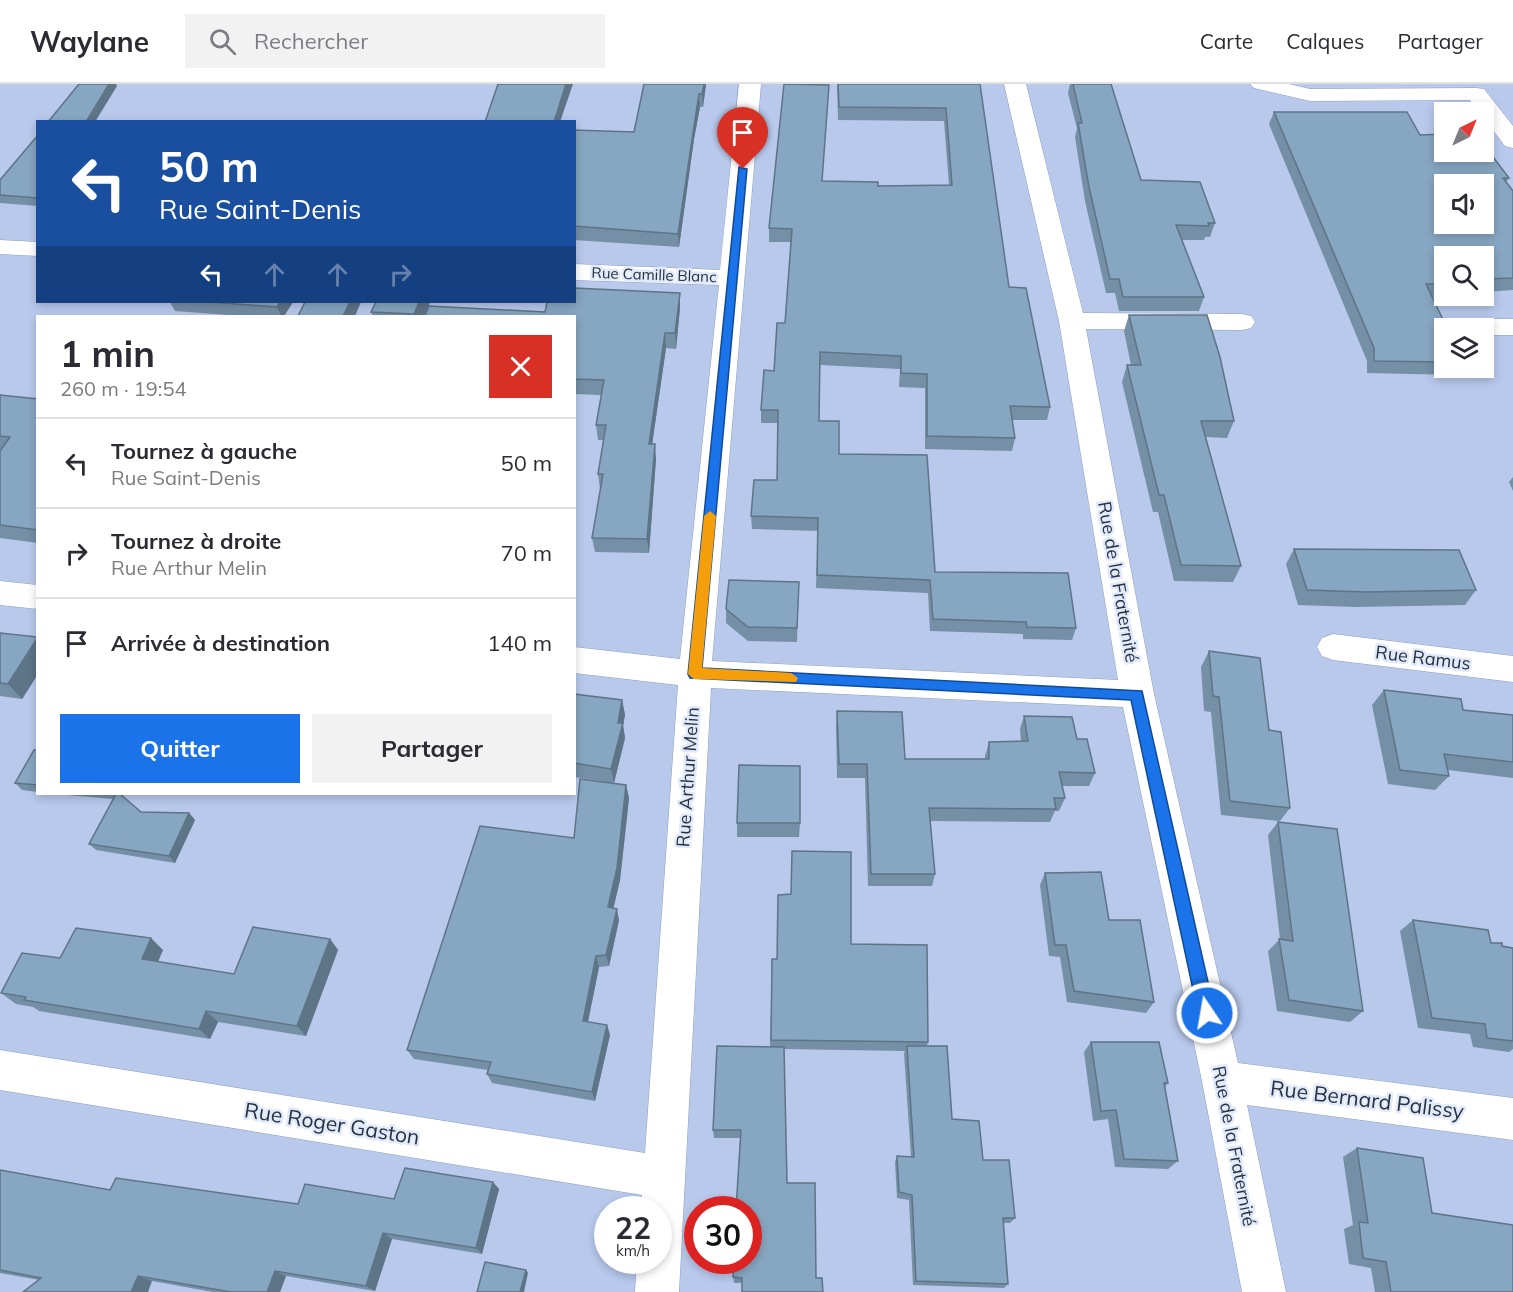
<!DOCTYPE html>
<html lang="fr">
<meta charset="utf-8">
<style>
:root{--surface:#fff;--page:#f2f2f3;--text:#2b2b33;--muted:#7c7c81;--line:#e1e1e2;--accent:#1a73e8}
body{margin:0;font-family:Mulish,sans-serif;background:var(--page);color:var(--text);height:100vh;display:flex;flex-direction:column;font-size:22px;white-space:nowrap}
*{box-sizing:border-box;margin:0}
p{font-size:20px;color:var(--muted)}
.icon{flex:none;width:33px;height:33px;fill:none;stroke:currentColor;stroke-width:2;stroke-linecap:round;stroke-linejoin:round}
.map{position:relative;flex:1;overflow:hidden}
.details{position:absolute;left:36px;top:231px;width:540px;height:480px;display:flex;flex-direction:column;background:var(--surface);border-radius:0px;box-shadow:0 3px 9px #0003}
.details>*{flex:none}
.guide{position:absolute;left:36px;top:36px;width:540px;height:183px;border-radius:0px;box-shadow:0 3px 9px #0003;background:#1a4fa0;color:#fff;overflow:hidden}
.needle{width:39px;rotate:43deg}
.tools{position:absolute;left:1434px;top:18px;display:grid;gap:12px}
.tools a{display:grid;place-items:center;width:60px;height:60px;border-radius:0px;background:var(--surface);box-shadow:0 3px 9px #0003;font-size:30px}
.speed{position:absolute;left:594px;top:1112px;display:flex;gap:12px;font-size:30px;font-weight:700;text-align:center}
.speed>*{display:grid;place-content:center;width:78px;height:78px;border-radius:50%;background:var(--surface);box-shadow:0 3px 9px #0003;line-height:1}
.speed small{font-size:15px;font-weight:400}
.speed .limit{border:9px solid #d22;background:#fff;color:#111}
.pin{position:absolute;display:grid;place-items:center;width:51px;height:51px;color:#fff;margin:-62px -26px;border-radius:50% 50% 50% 0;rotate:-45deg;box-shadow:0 0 6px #0007}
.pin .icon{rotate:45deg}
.me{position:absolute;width:66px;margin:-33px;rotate:348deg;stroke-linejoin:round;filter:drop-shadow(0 0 4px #0008)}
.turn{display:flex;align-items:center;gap:21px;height:126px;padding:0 24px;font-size:27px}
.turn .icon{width:78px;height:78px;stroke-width:2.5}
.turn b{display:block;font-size:42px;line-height:51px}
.lanes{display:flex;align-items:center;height:57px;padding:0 24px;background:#0003;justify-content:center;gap:30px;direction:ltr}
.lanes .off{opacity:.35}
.round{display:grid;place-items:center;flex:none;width:63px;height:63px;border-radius:0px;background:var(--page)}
.head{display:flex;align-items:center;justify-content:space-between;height:102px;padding:0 24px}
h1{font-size:36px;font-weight:700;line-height:45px}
.cta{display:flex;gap:12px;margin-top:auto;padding:12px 24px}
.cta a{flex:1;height:69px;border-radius:0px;background:var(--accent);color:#fff;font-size:24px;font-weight:700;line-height:69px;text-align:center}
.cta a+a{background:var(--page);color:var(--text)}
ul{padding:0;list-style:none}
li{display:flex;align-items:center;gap:18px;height:90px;padding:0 24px;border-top:2px solid var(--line)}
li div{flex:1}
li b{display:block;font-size:22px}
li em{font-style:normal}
header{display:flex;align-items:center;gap:36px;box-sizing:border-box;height:84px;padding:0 30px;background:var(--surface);border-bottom:2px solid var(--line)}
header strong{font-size:28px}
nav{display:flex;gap:33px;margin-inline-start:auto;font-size:21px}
.search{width:420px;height:54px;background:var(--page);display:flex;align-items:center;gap:15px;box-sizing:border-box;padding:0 21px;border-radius:0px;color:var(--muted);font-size:22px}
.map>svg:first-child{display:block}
</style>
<header>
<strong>Waylane</strong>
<div class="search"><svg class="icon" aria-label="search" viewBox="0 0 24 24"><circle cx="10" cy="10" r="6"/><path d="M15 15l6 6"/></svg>Rechercher</div>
<nav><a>Carte</a><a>Calques</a><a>Partager</a></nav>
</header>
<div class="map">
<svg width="1513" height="1208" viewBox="0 0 1513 1208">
<rect width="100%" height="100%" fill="#b8c9ec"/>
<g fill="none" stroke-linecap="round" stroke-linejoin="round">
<!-- minor casing -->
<g stroke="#909fc1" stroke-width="1">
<path id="minor" d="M739 0H761L712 577 1118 596 1059 237 1004 0H1026L1083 229 1242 230 1251 232 1255 238 1251 244 1242 246 1086 245 1154 610 1238 979 1513 1014V1056L1247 1021 1286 1208H1242L1202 997 1123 623 711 604 679 1208H635L637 1176H658V1125H641L642 1111 0 1006V966L645 1069 678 601 574 589V563L680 575 719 201 574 196V180L720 186Z
M1250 0H1289L1310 5 1476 4 1484 5 1513 42V64L1505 62 1484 34V28H1479L1470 16 1310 17 1254 4Z
M0 156 38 158V172L0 170Z
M1470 235H1513V251H1484V244H1458L1461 237Z
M0 497 38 501V525L0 521Z
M1333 550 1513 572V598L1333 576 1322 572 1317 563 1322 554Z"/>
</g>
<!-- minor -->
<use href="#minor" fill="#fff" fill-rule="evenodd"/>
</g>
<!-- wall -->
<path fill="#748fa6" d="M706 0 703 23H700L694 55 679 163 574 156V46L634 48Z
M837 0H980L1009 203 1050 323 1047 336H1012L1015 354 1012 367 925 365V304L899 303 900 285 820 281 819 337 839 370 935 488 1076 544 1072 556 1023 555V550L930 547 928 509 816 504 818 447 752 445 751 432 777 396V339H761V326L774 287 785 239 791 158H769V144L822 97 878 102 949 101 944 37 838 36Z
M1070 0H1111L1141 96 1215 139 1210 153H1205L1204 156H1182L1204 213 1199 227H1119L1115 209H1106L1085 117 1075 53 1077 44 1068 9Z
M1274 28 1420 51 1509 94 1506 98 1513 107V206L1484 208V172H1444V212H1462L1432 213 1444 244V284H1461L1456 291 1367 289V277L1269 40Z
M38 51V122L0 119V96Z
M680 209V224L676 265 666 264 652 360 656 375 649 469 595 468 592 454 601 405H600L598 390 604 356H598L596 341 601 311 574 310V232L545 228Z
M170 218H293L284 232H241L175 227Z
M376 218H430L424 232H373L371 228Z
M1129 231 1234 337 1227 354 1206 353 1241 482 1233 498 1174 497 1158 428H1153L1122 298 1127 281H1131L1124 247Z
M0 311 38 315V459L0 454Z
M1513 393V407L1509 398Z
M1294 465 1476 506 1465 521 1356 523 1298 521 1286 480Z
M799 498 797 558 748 557 726 539V525Z
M0 549 38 553V590L22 615 0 612Z
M1209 567 1290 724 1280 737 1221 731 1211 628 1204 627 1201 583Z
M1384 606 1463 626 1513 631V694L1448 686 1449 692 1435 706 1388 700 1372 621Z
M574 610 622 616 625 631 623 641 625 654 614 699 574 693Z
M837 627 905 675H985V672L989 658 1021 657 1020 645 1024 632 1077 655 1095 689 1089 702H1062L1065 714 1059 727H1055L1050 738 930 737 935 790 932 802H868L865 694H837L836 641Z
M38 666V708L22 706 15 699Z
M626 701 629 714 620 796 613 824 619 836 609 882 599 883 588 938 607 941 610 951 595 1017 492 999 487 990 488 986 414 975 407 966 574 754Z
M56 710H120L141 728 189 729 195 736 175 779 96 766 89 760 113 715Z
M1278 738 1363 927 1350 938 1277 927 1268 867 1280 855 1268 751Z
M737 739H800L799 753H737Z
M1045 789 1109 836 1154 918 1146 929 1067 918 1060 873 1049 872 1040 801Z
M1413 836 1502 862 1513 864V965L1509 968 1473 963 1470 950 1418 944 1400 847Z
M330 855 338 866 306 952 218 938 210 955 39 927 33 923 16 920 1 909 60 874 163 866 158 878 234 890Z
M851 860 928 958 927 962 952 1035 983 1076 1015 1134 1010 1139H1003L1008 1200 1004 1204 913 1201 909 1116 897 1114 895 1078 897 1072 911 1073 904 969 905 967 784 965 787 1099 816 1194 742 1199H734L733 1193 740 1054H714L713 1046 770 963 772 875H777Z
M1091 958 1168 999 1165 1003 1178 1077 1168 1085 1115 1083 1108 1035 1093 1037 1084 968Z
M1357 1064 1432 1129 1513 1208H1375L1371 1184 1349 1180 1344 1145 1353 1141 1343 1073Z
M0 1086 110 1106 298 1120 394 1115 499 1105 482 1170 392 1155 375 1207 286 1192 280 1208H213L152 1197 39 1196 0 1189Z"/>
<!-- shaded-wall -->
<path fill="#5e7487" d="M109 0H116L117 2 95 38H86Z
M566 0H573L560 38H554Z
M704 0H706L703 23 702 10Z
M699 10 700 23 694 55 679 163 678 150 694 42Z
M680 209V224L676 265 675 249Z
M280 218H293L284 232H281L277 223Z
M350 218H361L355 232H343Z
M419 218H430L424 232H415L414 230Z
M665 249 666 264 650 375 649 360Z
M655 360 656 375 649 469 647 455Z
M38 554V590L22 615 8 600Z
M622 616 625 631 623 641 625 654 614 699 611 685Z
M626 701 629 714 620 796 611 835 608 823Z
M189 729 195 736 175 779 169 772Z
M617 825 619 836 609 882 606 871Z
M151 854 163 866 154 886 142 875Z
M330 855 338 866 306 952 297 942Z
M596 872 599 883 586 947 583 937Z
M206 927 218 938 210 955 199 945Z
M607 941 610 951 595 1017 592 1008Z
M493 1098 499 1105 482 1170 476 1164Z
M383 1149 392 1155 375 1207 366 1202Z
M526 1186 528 1189 524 1208H520Z
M275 1187 286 1192 280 1208H267Z
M138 1192 152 1197 148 1208H131Z"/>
<!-- building -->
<path fill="#87a6c1" stroke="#5e7487" stroke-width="1.5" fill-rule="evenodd" d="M79 0H109L86 38H48Z
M498 0H566L554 38H485Z
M644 0H704L702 10H699L694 42 678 150 574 142V46L634 48Z
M784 0 829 1 822 97 878 98V102L952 101 946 24 839 23 838 0H980L1009 203 1026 204 1050 323 1010 322 1015 354 927 352V290L901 289V272L820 268 819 337H839V370L927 371 935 488 1068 489 1076 544 1027 543 1026 538 933 535 930 496 817 491 818 434 751 432 754 396H777L778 326H761L764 286 774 287 777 239H785L792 145 769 144Z
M1073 0H1111L1141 96 1200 98 1215 139H1208L1209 142 1176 141 1204 213H1123L1119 195H1110L1089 103 1078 39H1082Z
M1274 28H1407L1420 51 1444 50V68H1484V61L1509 94H1503L1513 107V194L1484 195V172H1444V200H1426L1447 244H1444V278L1374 277V264ZM1444 100H1484V140H1444Z
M38 51V114L0 111V96Z
M574 204 680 209 675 249H665L649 360H655L647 455 592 454 603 390H598L606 341H596L604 296 574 295V232H425L429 222 545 228 547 218H574Z
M210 218H280L277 223Z
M305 218H350L343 232H298Z
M376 218H419L414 230 371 228Z
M1129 231H1207L1220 273 1234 337H1201L1241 482 1181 481 1164 411H1159L1127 281H1141Z
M0 311 38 315V446L0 441V367L10 353 0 352Z
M1294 465 1459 466 1476 506 1366 508 1307 506Z
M729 496 799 498 797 544 748 543 726 525Z
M0 549 38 553 8 600 0 599Z
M1209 567 1260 574 1269 646 1281 648 1290 724 1230 717 1219 613 1213 612Z
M1384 606 1461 615 1463 626 1513 631V678L1444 670 1449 692 1400 686Z
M574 610 622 616 618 639H623L611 685 574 679Z
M837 627 902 628 905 675H989V658L1028 657 1024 632 1072 633 1077 655H1087L1095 689 1059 688 1065 714H1054L1056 725 929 724 935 790H871L867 680H839Z
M34 666H38V701L15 699Z
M739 681 800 682V739H737Z
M580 695 626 701 617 784 608 823 617 825 606 871 596 872 583 937 607 941 592 1008 487 990 491 978 407 966 480 742 574 754Z
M116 710H120L141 728 189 729 169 772 89 760Z
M1278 738 1337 745 1363 927 1289 916 1279 855 1293 857Z
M792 767 851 768V860L927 861 928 958 771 956 772 875H777L778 811 791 810Z
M1101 788 1109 836H1140L1154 918 1074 907 1066 861H1055L1045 789Z
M1413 836 1488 846 1491 859H1502V862L1513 864V957L1487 954 1485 940 1432 934Z
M253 843 330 855 297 942 206 927 199 945 24 916 26 913 1 909 22 869 60 874 76 844 151 854 142 875 234 890Z
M1091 958H1159L1168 999H1164L1178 1077 1124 1075 1116 1026 1101 1027Z
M717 962 784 963 787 1099H815L816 1194H822L823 1208H742V1194L733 1193 734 1176H748V1125H736L741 1046H713Z
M907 962H947L952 1035 979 1037 983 1076H1009L1015 1134H1003L1008 1200 916 1197 912 1111 899 1108 897 1072 914 1073Z
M1357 1064 1423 1074 1432 1129 1513 1141V1208H1391L1386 1178 1363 1174 1359 1138 1368 1139Z
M405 1084 493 1098 476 1164 383 1149 366 1202 275 1187 267 1208H231L138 1192 131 1208H23L41 1194 0 1186V1086L110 1106 116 1094 298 1120 305 1100 394 1115Z
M485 1178 526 1186 520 1208H477Z"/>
<!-- route -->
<path fill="#1a73e8" stroke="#114b97" stroke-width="1.5" d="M739 83 747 85 702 584 1142 607 1215 929 1212 935 1207 937 1201 935 1198 929 1131 616 690 594 688 590Z"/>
<!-- slow -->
<path fill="#f59e0b" d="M710 427 716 432 702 584 791 589 798 594 796 598 694 595 688 590 704 432Z"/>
<g text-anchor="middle" stroke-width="5" stroke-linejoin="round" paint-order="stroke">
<!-- far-street labels -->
<g font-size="15" fill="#29303e" stroke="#e1e9fc">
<text transform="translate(654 191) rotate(2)" y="5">Rue Camille Blanc</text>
</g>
<!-- street labels -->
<g font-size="18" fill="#29303e" stroke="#e1e9fc">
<text transform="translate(1118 498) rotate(80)" y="6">Rue de la Fraternité</text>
<text transform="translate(1423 574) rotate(7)" y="6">Rue Ramus</text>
<text transform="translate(688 693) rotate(-86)" y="6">Rue Arthur Melin</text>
<text transform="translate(1234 1062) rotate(79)" y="6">Rue de la Fraternité</text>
</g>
<!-- near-street labels -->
<g font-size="21" fill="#29303e" stroke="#e1e9fc">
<text transform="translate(1367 1016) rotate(7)" y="7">Rue Bernard Palissy</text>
<text transform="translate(332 1040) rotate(9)" y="7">Rue Roger Gaston</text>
</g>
</g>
</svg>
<div class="tools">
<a><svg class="needle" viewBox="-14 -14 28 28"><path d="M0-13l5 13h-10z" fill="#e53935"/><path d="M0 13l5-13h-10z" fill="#7c7c81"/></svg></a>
<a><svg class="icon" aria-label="sound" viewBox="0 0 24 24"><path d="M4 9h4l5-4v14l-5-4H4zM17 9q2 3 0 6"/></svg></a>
<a><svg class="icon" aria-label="search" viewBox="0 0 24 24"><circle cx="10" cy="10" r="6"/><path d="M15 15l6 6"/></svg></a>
<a><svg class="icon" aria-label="layers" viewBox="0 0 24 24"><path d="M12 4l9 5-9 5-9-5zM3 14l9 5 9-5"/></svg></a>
</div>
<div class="speed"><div>22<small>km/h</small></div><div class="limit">30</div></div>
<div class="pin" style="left:743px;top:85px;background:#d93025"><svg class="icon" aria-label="arrive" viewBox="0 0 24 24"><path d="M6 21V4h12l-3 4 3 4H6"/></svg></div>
<svg class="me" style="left:1207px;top:929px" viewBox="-20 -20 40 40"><circle r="17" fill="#1a73e8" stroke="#fff" stroke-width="3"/><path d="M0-11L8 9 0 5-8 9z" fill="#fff"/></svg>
<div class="guide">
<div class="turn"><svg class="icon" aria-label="left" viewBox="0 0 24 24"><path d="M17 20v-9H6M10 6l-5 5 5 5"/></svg><div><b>50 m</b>Rue Saint-Denis</div></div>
<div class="lanes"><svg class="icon" aria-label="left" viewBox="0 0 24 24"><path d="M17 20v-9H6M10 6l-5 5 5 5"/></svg><svg class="icon off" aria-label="ahead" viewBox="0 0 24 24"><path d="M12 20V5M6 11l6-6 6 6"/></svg><svg class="icon off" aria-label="ahead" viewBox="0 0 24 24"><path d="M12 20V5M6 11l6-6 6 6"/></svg><svg class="icon off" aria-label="right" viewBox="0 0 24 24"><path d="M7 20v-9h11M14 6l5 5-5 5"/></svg></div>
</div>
<section class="details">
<div class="head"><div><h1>1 min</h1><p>260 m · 19:54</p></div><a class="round" style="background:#d93025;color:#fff"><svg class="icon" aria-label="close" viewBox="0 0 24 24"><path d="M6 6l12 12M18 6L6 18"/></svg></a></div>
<ul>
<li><svg class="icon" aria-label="left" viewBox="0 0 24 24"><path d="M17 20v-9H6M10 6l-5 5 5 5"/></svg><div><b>Tournez à gauche</b><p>Rue Saint-Denis</p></div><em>50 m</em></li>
<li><svg class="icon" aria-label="right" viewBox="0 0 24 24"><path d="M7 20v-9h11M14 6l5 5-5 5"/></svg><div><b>Tournez à droite</b><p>Rue Arthur Melin</p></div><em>70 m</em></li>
<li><svg class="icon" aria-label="arrive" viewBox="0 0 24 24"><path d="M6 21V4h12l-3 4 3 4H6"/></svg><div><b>Arrivée à destination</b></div><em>140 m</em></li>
</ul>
<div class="cta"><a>Quitter</a><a>Partager</a></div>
</section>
</div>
